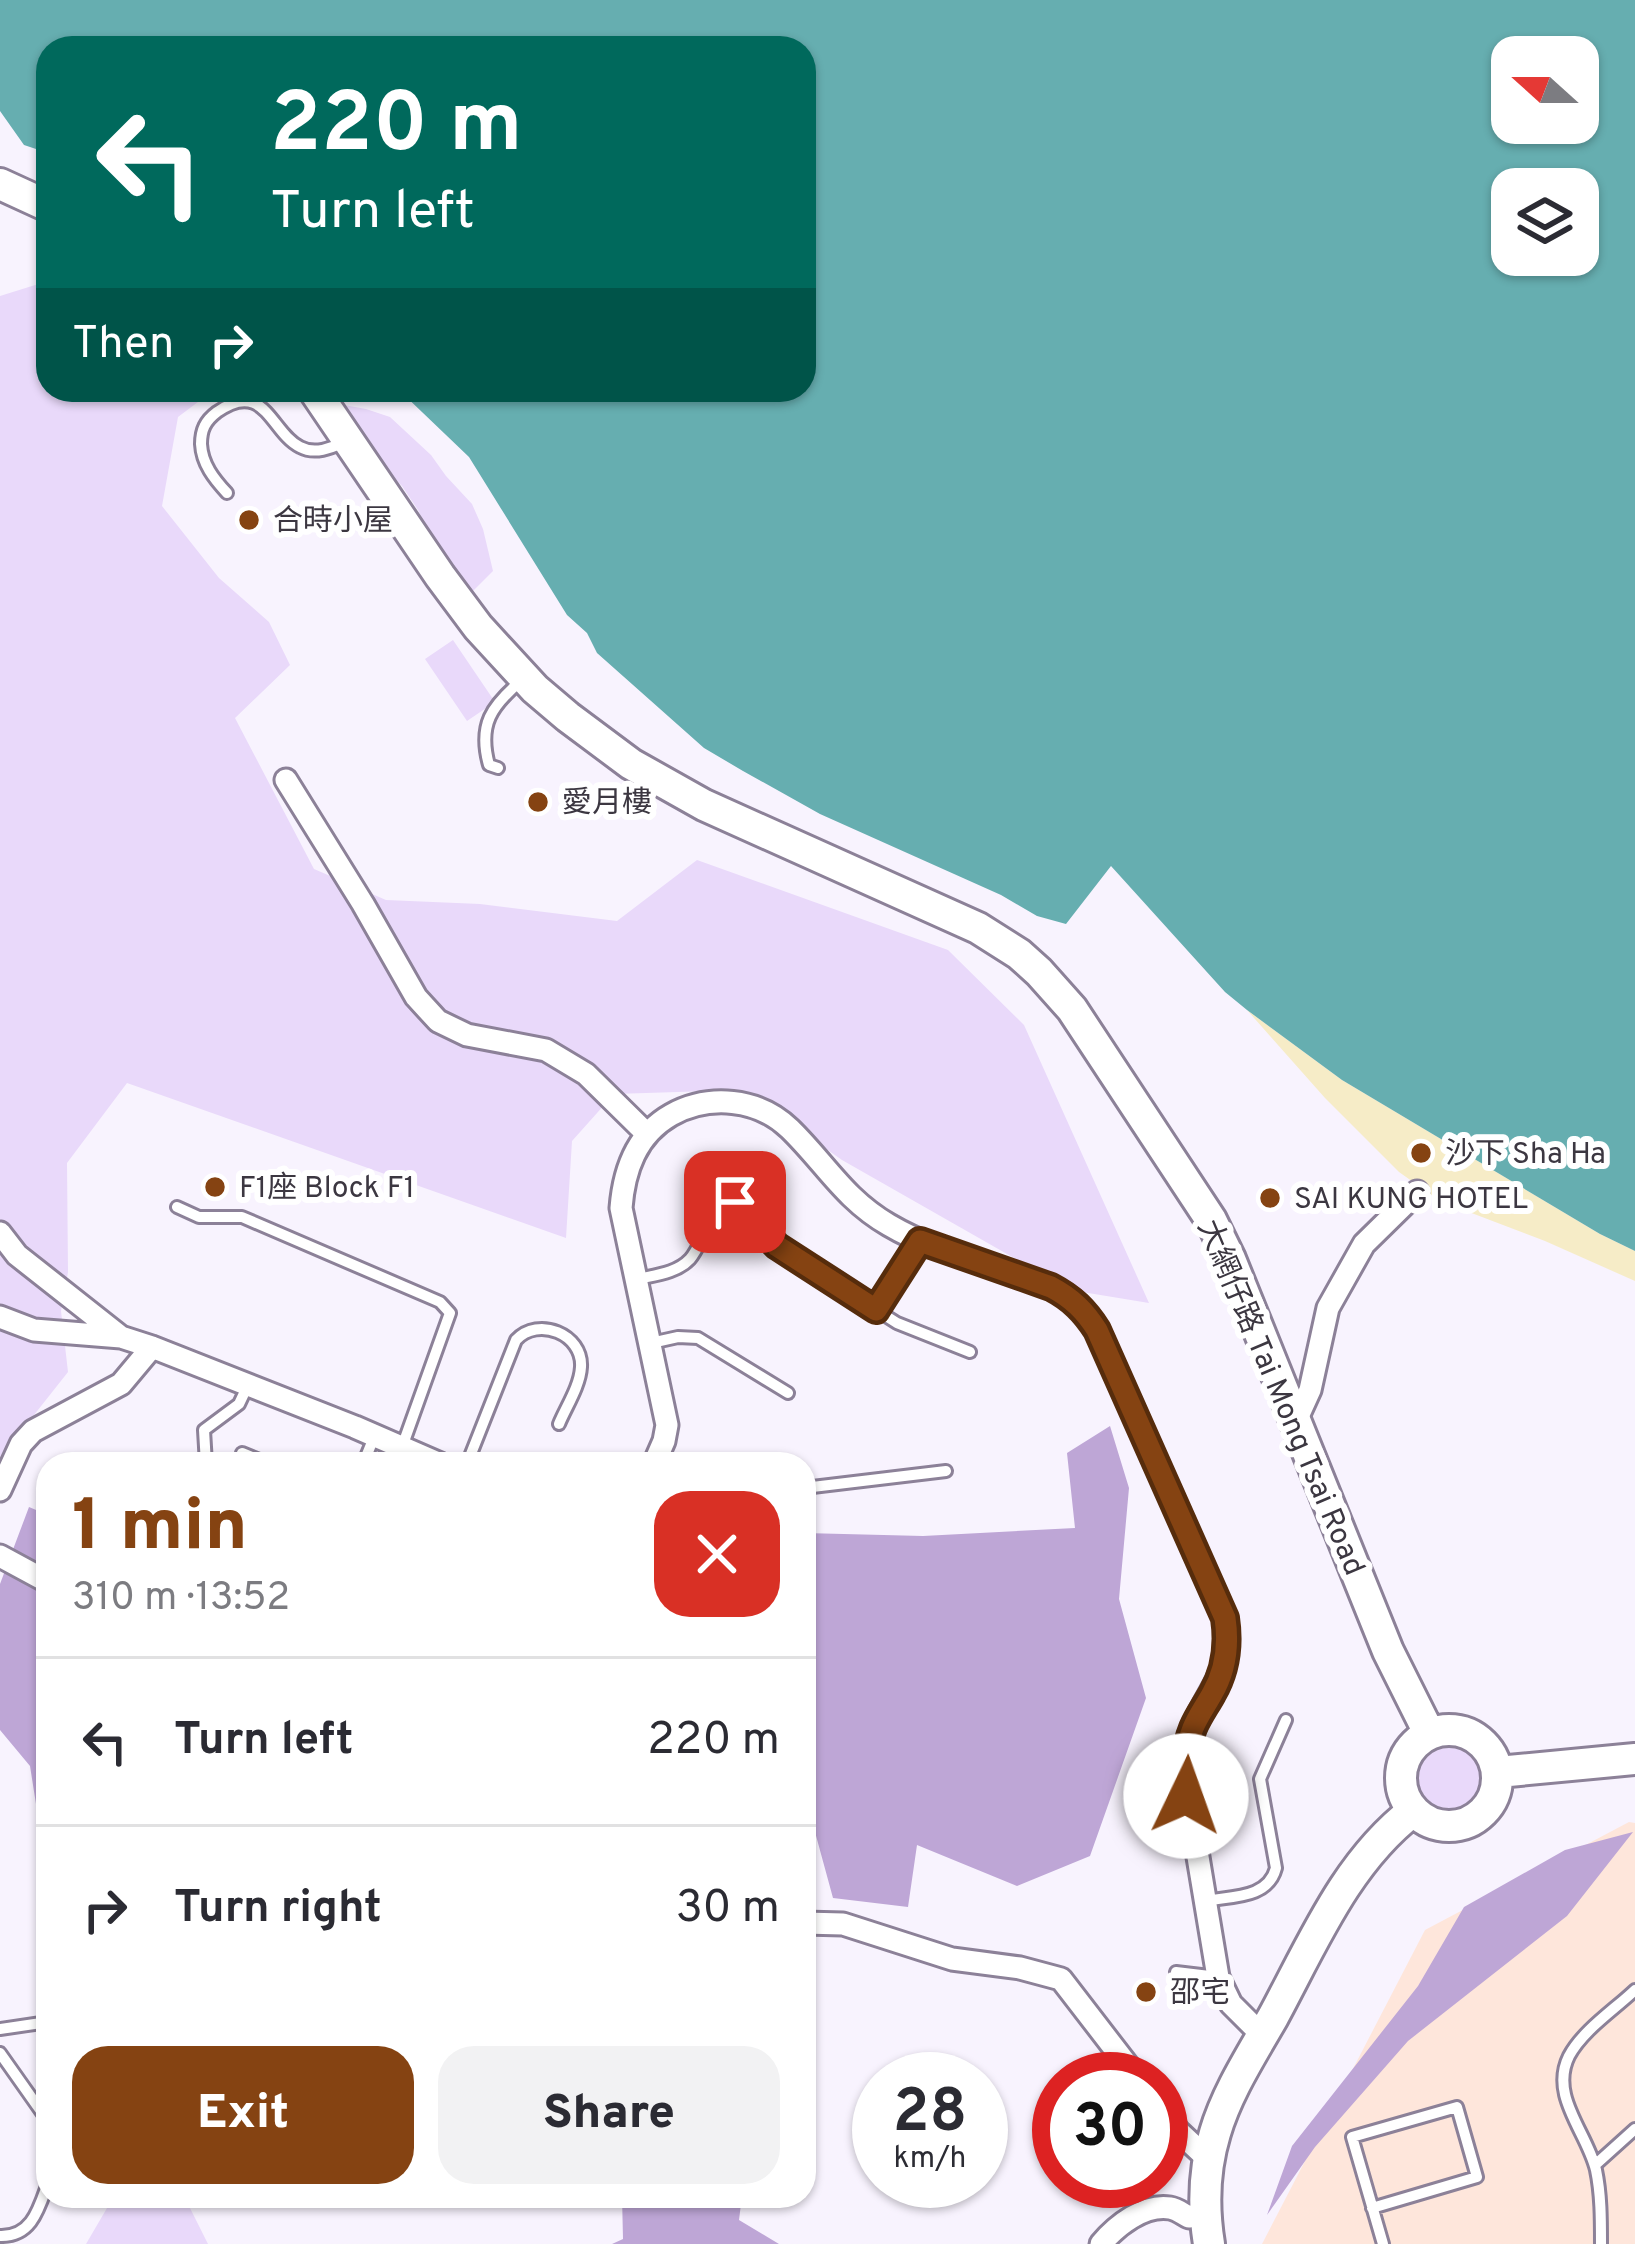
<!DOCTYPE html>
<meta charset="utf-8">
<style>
:root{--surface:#fff;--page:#f2f2f3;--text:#2b2b33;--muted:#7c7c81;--line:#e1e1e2;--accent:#854312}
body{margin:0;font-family:Overpass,"Noto Sans TC",sans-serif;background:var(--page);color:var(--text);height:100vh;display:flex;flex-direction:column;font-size:45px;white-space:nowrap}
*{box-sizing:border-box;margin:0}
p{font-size:39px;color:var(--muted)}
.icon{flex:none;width:66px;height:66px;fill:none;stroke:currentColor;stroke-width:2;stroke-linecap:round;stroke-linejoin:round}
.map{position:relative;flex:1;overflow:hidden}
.side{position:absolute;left:36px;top:1452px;width:780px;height:756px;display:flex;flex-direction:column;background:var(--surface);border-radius:36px;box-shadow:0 3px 9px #0004}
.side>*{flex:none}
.guide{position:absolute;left:36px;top:36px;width:780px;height:366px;border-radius:36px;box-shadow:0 3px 9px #0004;background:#00695c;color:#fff;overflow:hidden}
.needle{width:78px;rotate:291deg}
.buttons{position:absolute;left:1491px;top:36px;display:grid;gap:24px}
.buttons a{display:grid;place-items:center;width:108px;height:108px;border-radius:24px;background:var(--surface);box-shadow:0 3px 9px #0004;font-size:60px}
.speed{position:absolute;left:852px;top:2052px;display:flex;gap:24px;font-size:60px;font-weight:700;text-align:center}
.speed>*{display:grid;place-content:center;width:156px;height:156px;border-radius:50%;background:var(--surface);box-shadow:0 3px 9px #0004;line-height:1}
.speed small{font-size:30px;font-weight:400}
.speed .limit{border:18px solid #d22;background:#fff;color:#111}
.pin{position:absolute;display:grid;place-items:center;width:102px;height:102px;color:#fff;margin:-51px;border-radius:24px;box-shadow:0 6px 18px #0006}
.me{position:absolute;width:132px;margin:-66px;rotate:3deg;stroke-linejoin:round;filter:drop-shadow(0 0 9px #0008)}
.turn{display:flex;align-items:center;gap:42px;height:252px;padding:0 36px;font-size:54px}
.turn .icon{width:156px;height:156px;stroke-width:2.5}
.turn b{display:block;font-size:84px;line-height:102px}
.then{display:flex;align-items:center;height:114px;padding:0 36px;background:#0003;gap:24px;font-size:45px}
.round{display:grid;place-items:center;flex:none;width:126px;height:126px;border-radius:36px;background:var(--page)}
.summary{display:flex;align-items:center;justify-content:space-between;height:204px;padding:0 36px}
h1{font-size:72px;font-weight:800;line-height:90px;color:var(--accent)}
.button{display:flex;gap:24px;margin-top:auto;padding:24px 36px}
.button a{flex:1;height:138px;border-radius:36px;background:var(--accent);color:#fff;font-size:48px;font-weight:800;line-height:138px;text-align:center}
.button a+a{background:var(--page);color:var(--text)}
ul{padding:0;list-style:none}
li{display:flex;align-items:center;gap:36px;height:168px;padding:0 36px;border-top:3px solid var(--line)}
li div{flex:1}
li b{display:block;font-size:45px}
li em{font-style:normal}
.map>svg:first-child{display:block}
</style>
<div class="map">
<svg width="1635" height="2244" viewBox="0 0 1635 2244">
<rect width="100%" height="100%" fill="#f8f3fe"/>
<!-- industrial -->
<path fill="#fee6db" d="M1629 1822 1635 1823V2244H1262L1425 1930Z"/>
<!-- green -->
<path fill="#e9d9fa" d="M48 281V390H214L178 417 162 506 219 578 269 622 290 665 235 718 314 869 386 900 480 904 617 921 697 860 948 950 1024 1025 1149 1303 1070 1290 842 1160 742 1090 614 1094 572 1141 566 1238 127 1083 67 1163 68 1272 61 1311 68 1372 0 1458V296Z
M344 405 366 409 390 417 431 455 446 476 472 504 483 529 493 571 467 597 445 570 418 510 402 486 368 453 339 409Z
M453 640 495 702 467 721 425 659Z
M1418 1778a31 31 0 1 1 62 0a31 31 0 1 1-62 0Z
M114 2196H184L208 2244H86Z"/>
<!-- forest -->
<path fill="#bea6d6" d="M1110 1426 1129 1488 1119 1599 1146 1698 1090 1856 1017 1886 917 1845 908 1907 833 1898 815 1832 804 1837V1533L923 1536 1075 1528 1067 1453Z
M29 1507 48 1515V1880L30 1766 0 1730V1584Z
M1633 1832 1567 1916 1408 2041 1315 2147 1267 2215 1292 2146 1418 1986 1464 1907 1565 1850Z
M622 2196H742L739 2220 779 2244H612L623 2239Z"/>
<!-- sand -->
<path fill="#f6ecc7" d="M1247 1010 1342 1080 1600 1234 1635 1251V1281L1545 1241 1440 1201 1399 1172 1325 1098Z"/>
<!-- water -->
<path fill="#66aeb0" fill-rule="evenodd" d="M0 0H1635V1251L1600 1234 1342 1080 1247 1010 1225 992 1111 866 1066 924 1037 916 1001 895 820 814 743 771 704 748 597 653 587 633 567 615 469 457 399 390H804V48H48V153L24 145 0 111ZM1512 57H1578V123H1512ZM1512 189H1578V255H1512Z"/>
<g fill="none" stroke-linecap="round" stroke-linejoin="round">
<!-- lane casing -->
<g stroke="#8c8198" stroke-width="16">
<path id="lane" d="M227 493C214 479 202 464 201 444 201 430 205 421 217 412 265 378 271 433 300 447 315 455 331 448 345 442
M498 768 489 765C478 725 491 706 522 680
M177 1207 199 1217H242L440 1302 450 1313 402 1447
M638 1279C656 1275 677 1273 690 1259 705 1243 718 1180 751 1208 765 1221 762 1237 785 1252L897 1323 970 1352
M876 1310 919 1242
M651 1343 678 1337 698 1338 788 1393
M242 1453 269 1464
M206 1464 204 1430 239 1404 248 1385
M363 1464 375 1435
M467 1464 516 1340C538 1316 583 1334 581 1367 580 1386 566 1407 559 1424
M804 1488 946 1471
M1205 1901C1231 1896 1268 1899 1276 1868L1260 1779 1286 1720
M1176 1972 1218 1977
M0 2029 48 2022
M0 2053 48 2121
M1595 2165 1635 2129
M1372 2208 1477 2177 1457 2107 1352 2137 1383 2244
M0 2236C32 2237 39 2208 48 2183
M1601 2244C1601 2219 1601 2194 1596 2170 1587 2132 1549 2096 1569 2056 1583 2030 1614 2010 1635 1990"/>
</g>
<!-- street casing -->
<g stroke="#8c8198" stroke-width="27">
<path id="street" d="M286 780 363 904 416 997 438 1021 467 1035 546 1050 586 1074 647 1134
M0 1233 17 1255 121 1337
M0 1317 34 1330 121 1337 152 1347 355 1427 440 1464
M1295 1423 1310 1390 1328 1308 1364 1244 1417 1192
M654 1464 664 1441 667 1425 621 1208C624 1170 636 1135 671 1115 709 1094 758 1098 790 1129 825 1163 844 1199 889 1225 928 1248 974 1260 1017 1275 1034 1281 1052 1286 1068 1296 1081 1305 1089 1317 1097 1331L1225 1618C1233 1676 1210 1683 1192 1730 1186 1746 1185 1762 1185 1779L1218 1977 1231 2004 1262 2035
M0 1490 21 1444 33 1431 121 1384 152 1347
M0 1556 48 1582
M804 1923 843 1924 952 1959 1020 1968 1061 1979 1138 2079
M1161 2109 1179 2132 1208 2159
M1101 2244C1117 2225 1144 2204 1170 2208 1177 2209 1183 2214 1189 2217L1205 2213"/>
</g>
<!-- secondary casing -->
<g stroke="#8c8198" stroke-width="36">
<path id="secondary" d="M0 184 48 206
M314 390 440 576 478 627 535 689 568 717 631 764 704 805 978 928 1019 954 1039 972 1072 1009 1211 1220 1230 1259 1388 1651 1429 1733
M1401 1778a48 48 0 1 1 96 0a48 48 0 1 1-96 0Z
M1498 1772 1635 1759
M1209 2244C1203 2207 1204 2169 1215 2133 1227 2092 1252 2054 1273 2017 1312 1945 1346 1862 1413 1811"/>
</g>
<!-- lane -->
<use href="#lane" stroke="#fff" stroke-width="10"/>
<!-- street -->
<use href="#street" stroke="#fff" stroke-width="21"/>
<!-- secondary -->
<use href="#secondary" stroke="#fff" stroke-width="30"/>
</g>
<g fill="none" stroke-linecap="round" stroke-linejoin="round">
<!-- route casing -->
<g stroke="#562c0c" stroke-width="30">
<path id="route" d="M735 1202 750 1208 763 1231 777 1246 876 1310 920 1241 1051 1287C1072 1298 1085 1311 1097 1330L1225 1618C1229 1645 1226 1670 1212 1694 1206 1705 1198 1716 1193 1728 1184 1750 1184 1773 1186 1796"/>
</g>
<!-- route -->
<use href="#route" stroke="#854312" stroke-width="21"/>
</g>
<!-- markers -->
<g fill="#854312" stroke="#fff" stroke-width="4.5">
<circle cx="249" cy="520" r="12"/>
<circle cx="538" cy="802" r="12"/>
<circle cx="1421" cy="1153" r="12"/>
<circle cx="215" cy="1187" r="12"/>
<circle cx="1270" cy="1198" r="12"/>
<circle cx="1146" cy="1992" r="12"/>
</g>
<g text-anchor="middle" stroke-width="12" stroke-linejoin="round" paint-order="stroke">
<!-- poi labels -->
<g font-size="30" fill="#3c3741" stroke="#fff" text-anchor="start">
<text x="273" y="530">合時小屋</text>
<text x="562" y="812">愛月樓</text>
<text x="1445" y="1163">沙下 Sha Ha</text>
<text x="239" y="1197">F1座 Block F1</text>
<text x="1294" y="1208">SAI KUNG HOTEL</text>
<text x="1170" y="2002">邵宅</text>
</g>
<!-- street labels -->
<g font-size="30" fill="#3c3741" stroke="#fff">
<text transform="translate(1282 1397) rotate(67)" y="10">大網仔路 Tai Mong Tsai Road</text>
</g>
</g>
</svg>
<div class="buttons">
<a><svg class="needle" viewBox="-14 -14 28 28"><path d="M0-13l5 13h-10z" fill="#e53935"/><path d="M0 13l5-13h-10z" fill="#7c7c81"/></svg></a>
<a><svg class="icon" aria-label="layers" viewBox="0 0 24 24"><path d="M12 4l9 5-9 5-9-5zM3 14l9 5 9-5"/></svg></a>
</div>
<div class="speed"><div>28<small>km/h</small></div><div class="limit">30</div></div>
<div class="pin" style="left:735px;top:1202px;background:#d93025"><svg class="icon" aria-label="arrive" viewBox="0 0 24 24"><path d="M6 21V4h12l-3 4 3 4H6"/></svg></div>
<svg class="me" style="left:1186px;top:1796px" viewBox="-20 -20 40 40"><circle r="19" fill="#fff"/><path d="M0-13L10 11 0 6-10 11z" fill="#854312"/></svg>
<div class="guide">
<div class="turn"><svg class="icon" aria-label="left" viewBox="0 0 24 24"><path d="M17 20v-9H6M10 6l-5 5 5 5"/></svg><div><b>220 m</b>Turn left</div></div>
<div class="then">Then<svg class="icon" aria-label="right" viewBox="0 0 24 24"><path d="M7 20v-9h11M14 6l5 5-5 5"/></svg></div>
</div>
<section class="side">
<div class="summary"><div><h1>1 min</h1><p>310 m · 13:52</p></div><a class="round" style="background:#d93025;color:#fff"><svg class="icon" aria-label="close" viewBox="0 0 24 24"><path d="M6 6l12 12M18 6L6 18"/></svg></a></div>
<ul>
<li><svg class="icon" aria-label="left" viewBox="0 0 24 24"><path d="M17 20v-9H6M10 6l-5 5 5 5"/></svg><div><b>Turn left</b></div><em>220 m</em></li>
<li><svg class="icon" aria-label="right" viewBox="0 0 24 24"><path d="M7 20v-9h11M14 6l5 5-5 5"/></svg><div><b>Turn right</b></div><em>30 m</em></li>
</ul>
<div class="button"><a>Exit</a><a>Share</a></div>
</section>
</div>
